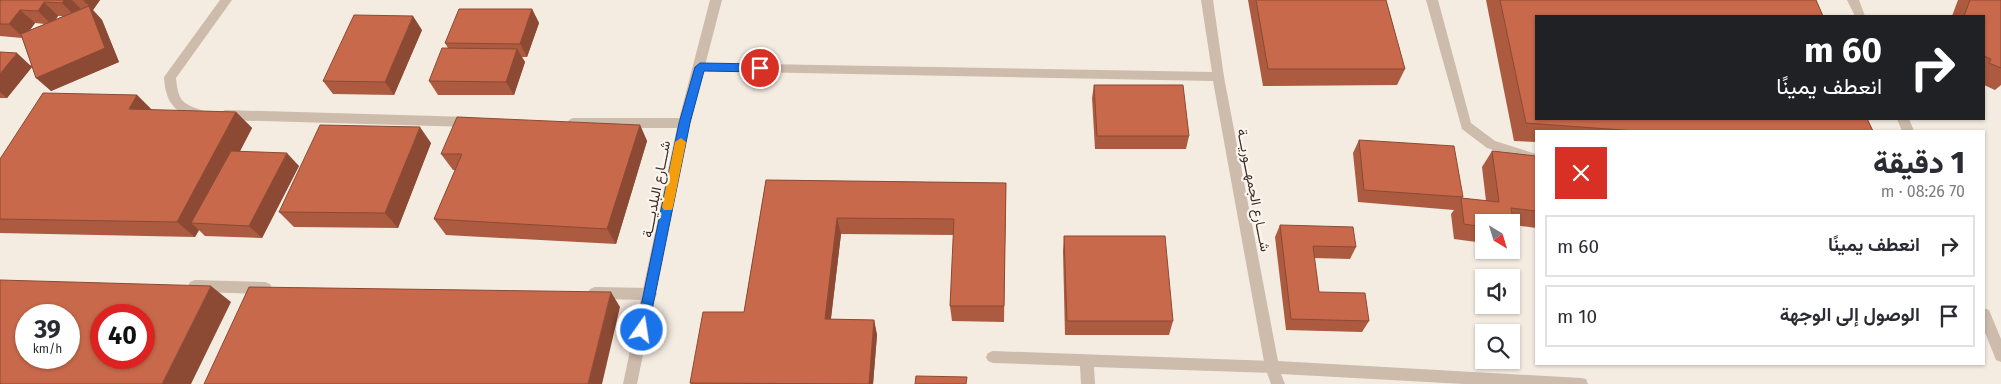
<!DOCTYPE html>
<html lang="ar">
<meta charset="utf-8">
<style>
:root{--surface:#fff;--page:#f2f2f3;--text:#2b2b33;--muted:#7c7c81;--line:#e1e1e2}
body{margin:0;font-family:"Fira Sans",Vazirmatn,sans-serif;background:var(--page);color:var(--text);direction:rtl;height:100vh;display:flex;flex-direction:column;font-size:19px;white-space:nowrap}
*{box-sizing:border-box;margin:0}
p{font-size:16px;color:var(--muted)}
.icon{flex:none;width:28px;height:28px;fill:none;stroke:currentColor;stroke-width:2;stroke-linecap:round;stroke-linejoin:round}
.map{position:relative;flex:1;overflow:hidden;direction:ltr}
.details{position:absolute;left:1535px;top:130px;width:450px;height:235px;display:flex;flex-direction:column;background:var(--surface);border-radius:0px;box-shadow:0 1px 4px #0004;direction:rtl}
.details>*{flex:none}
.guide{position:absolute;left:1535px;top:15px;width:450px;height:105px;border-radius:0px;box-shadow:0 1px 4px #0004;direction:rtl;background:#202124;color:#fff;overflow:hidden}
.needle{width:32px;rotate:142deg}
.controls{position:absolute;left:1475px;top:214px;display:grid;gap:10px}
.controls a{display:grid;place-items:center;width:45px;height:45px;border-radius:0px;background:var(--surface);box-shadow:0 1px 4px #0004;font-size:25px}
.speed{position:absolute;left:15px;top:304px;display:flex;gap:10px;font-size:25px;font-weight:700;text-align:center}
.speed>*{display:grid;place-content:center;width:65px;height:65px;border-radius:50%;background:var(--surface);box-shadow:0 1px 4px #0004;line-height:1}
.speed small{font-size:12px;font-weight:400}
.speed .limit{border:8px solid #d22;background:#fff;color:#111}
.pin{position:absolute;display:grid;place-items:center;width:42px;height:42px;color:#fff;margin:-21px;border:2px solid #fff;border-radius:50%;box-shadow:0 1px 5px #0007}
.me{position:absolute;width:55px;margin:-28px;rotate:13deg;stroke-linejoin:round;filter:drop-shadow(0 0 4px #0008)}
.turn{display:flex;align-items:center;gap:18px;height:105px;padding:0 20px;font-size:22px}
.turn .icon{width:65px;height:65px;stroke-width:2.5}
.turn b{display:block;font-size:35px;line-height:42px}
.round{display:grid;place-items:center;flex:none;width:52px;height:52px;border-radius:0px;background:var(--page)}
.summary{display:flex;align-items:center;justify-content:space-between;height:85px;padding:0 20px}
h1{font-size:30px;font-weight:800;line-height:38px}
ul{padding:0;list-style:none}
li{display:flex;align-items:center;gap:15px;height:62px;margin:0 10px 8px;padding:0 10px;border:2px solid var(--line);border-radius:0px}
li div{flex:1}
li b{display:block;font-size:19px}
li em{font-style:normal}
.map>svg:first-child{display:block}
</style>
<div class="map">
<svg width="2001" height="384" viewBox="0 0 2001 384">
<rect width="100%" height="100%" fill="#f4ebe1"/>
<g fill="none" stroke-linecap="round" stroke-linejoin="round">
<!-- service -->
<path fill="#cdbbac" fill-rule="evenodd" d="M1426 0H1438L1471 123 1495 141 1536 154V164L1487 148 1462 129Z
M993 351 1272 361 1277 363 1279 367 1277 371 1272 373 1094 367 1095 384H1081L1080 366 993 363 988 361 986 357 988 353Z"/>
<!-- minor -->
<path fill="#cdbbac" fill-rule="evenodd" d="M220 0H232L176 78C178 102 183 104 204 111L206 114 204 117C199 119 194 118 188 116 170 109 165 95 164 77Z
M1201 0H1213L1224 77 1278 361 1581 378 1586 379 1588 384H1464L1281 374 1285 384H1271L1265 367 1213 81 700 71 694 67 700 63 1212 72Z
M225 110 470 117 474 119 476 122 474 125 470 127 225 120 221 118 219 115 221 112Z
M573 118H684L688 120 690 123 688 126 684 128H573L569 126 567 123 569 120Z
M195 280 265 282 270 284 272 288 270 292 265 294 195 292 190 290 188 286 190 282Z
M595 287 650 288 655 290 657 294 655 298 650 300 595 299 590 297 588 293 590 289Z"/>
<!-- tertiary -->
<path fill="#cdbbac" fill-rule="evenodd" d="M710 0H722L690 123 637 384H623L678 123Z
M1847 0H1859L1865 16H1855Z
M1897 119H1909L1914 131H1902Z
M1984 308 1989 310 2001 339V362L1996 360 1984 330Z"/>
</g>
<!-- wall -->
<path fill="#ac5a40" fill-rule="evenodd" d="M0 0H100L93 10 102 20 119 62 51 91 32 67 7 98H0V52L32 66 22 38 0 36ZM58 16H63L56 19ZM35 23 45 24 30 30Z
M1248 0H1386L1405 69 1397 85 1263 86Z
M1486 0H1816L1873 131H1536V142L1514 141Z
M1958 0H2001V85L1995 90 1984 85V16H1952Z
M532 9 539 23 527 57H522L525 62 514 95H438L429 81 448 48 445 43Z
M422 30 394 95 333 94 323 81Z
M1094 85 1189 136 1186 149H1095L1092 98Z
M137 95 152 110 236 112 252 128 240 151 299 166 262 238 205 236 199 230 195 237 0 233V159Z
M640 125 647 141 616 244 446 235 434 219 455 170H453L441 154Z
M1359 140 1463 197 1462 198 1486 201 1482 167 1492 151 1536 156V228L1514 225 1515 231 1511 235V222H1484V243L1454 239 1451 214 1454 210 1358 202 1353 153Z
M431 143 398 228 294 227 279 212Z
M766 180 1006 183 1004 322 952 321 950 306 954 235 841 234 831 319 874 320 877 335 873 384H691L690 383 744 312Z
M1280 225 1356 247 1350 259 1314 258 1319 292 1369 321 1362 332 1286 330 1275 237Z
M1064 236 1173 321 1169 335H1065L1063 251Z"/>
<!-- shaded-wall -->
<path fill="#8c4a34" d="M64 0H72L81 9 76 17 62 3Z
M83 0H100L93 10Z
M44 2 58 16 52 25 38 11Z
M89 6 102 20 119 62 51 91 36 78Z
M532 9 539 23 527 57 520 44Z
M20 10 35 23 24 38 9 24Z
M413 16 422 30 394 95 385 82Z
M517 49 525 62 514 95 506 82Z
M17 53 32 67 7 98 0 92V74Z
M137 95 154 112 129 109Z
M236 112 252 128 202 224 191 223 199 230 195 237 177 222Z
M640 125 647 141 616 244 607 229Z
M420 127 431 143 398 228 385 213Z
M287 153 299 166 262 238 249 226Z
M837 218 841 234 829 334 825 319Z
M211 286 231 302 191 384H162Z
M611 292 620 307 602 384H588Z
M874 320 877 335 873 384H869Z"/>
<!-- building -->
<path fill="#c8694b" stroke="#8c4a34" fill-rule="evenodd" d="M0 0H64L62 3 44 2 38 11 20 10 9 24H0Z
M1256 0H1386L1405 69H1268Z
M1500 0H1816L1823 16H1536V119H1867L1873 131H1636L1526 123Z
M1970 0H2001V68L1989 63 1991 59 1984 56V16H1964Z
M89 6 105 48 36 78 21 34Z
M459 9H532L520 44 445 43Z
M354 15 413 16 385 82 323 81Z
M442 48 517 49 506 82 429 81Z
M0 52 17 53 0 74Z
M1094 85H1183L1189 136H1097Z
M43 93 137 95 129 109 236 112 177 222 0 219V159Z
M457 117 640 125 607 229 434 219 462 154H441Z
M320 125 420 127 385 213 279 212Z
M1359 140 1454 146 1463 197 1364 190Z
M231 151 287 153 249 226 191 223Z
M1492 151 1536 156V211L1511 208 1515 231 1511 230V222H1484V227L1464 224 1461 198 1499 202Z
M766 180 1006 183 1004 306H950L954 219 837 218 825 319 874 320 869 384 690 383 703 312H744Z
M1280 225 1353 227 1356 247 1313 246 1319 292 1365 293 1369 321 1291 319Z
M1064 236H1165L1173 321H1067Z
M0 280 211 286 162 384H0ZM26 315H69V358H26ZM101 315H144V358H101Z
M249 287 611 292 588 384H204Z
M916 376 967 377 966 384H915Z"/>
<!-- route -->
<path fill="#1a73e8" stroke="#114b97" d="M700 63 760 64 765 68 760 72 704 71 690 123 648 330 646 334 642 336 638 334 636 330 679 123 695 67Z"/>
<!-- slow -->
<path fill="#f59e0b" d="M681 138 686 142 673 207 672 210H664L662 207 675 142Z"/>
<g text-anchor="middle" stroke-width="4.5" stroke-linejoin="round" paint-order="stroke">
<!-- street labels -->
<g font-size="14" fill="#3b302b" stroke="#fbf5ee">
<text transform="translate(656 189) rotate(-79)" y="5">شــــارع البلديــــة</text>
<text transform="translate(1254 190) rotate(79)" y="5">شــــارع الجمهـــوريـــة</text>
</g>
</g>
</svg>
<div class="controls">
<a><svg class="needle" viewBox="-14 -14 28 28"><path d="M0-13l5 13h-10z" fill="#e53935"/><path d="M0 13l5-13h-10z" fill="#7c7c81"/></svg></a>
<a><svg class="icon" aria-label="sound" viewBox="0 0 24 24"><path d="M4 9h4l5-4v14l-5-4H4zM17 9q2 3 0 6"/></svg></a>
<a><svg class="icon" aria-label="search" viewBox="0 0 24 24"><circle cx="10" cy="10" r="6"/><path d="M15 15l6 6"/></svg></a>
</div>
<div class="speed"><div>39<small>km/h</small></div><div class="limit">40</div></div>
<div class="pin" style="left:760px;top:68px;background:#d93025"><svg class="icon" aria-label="arrive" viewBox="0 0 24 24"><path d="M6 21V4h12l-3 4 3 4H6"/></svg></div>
<svg class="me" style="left:642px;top:330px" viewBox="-20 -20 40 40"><circle r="17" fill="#1a73e8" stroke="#fff" stroke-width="3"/><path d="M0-11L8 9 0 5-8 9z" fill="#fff"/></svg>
<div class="guide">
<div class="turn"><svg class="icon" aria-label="right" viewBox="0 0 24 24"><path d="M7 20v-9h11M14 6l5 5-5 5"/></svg><div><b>60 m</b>انعطف يمينًا</div></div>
</div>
<section class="details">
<div class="summary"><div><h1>1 دقيقة</h1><p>70 m · 08:26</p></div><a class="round" style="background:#d93025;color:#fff"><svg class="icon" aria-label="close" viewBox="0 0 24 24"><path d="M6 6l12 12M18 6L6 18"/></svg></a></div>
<ul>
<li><svg class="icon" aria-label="right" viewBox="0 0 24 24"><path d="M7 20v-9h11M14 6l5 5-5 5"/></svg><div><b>انعطف يمينًا</b></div><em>60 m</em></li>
<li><svg class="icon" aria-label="arrive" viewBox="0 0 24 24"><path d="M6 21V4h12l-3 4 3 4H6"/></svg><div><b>الوصول إلى الوجهة</b></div><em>10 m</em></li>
</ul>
</section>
</div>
